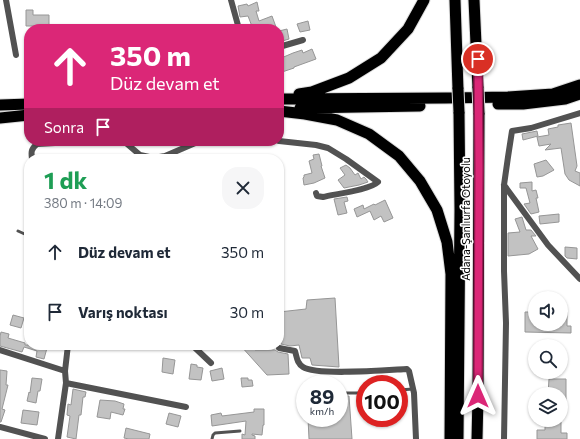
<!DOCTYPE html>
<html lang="tr">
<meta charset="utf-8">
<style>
:root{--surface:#fff;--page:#f6f6f7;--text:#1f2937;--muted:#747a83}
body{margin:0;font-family:Commissioner,sans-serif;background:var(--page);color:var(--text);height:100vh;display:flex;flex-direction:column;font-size:15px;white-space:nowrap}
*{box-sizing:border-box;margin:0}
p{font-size:13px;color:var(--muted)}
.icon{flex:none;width:22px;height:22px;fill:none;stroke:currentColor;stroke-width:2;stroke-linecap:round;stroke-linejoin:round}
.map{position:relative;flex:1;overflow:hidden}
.drawer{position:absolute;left:24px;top:154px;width:260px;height:196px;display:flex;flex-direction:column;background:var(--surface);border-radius:16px;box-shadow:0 1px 3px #0004}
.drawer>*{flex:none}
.hud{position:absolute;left:24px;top:24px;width:260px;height:122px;border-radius:16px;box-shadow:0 1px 3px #0004;background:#db2777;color:#fff;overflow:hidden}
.buttons{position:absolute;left:528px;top:291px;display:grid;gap:8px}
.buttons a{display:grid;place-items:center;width:40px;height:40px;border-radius:50%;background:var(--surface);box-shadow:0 1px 3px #0004;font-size:20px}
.speed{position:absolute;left:296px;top:375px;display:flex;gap:8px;font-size:20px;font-weight:700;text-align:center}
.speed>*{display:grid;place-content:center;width:52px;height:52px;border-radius:50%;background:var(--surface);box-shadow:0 1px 3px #0004;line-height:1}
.speed small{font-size:10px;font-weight:400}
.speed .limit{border:6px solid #d22;background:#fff;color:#111}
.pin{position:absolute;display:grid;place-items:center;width:34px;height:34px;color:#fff;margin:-17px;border:2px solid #fff;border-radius:50%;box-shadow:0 1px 4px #0007}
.me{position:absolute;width:44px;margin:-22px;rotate:0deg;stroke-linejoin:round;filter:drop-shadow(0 0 3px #0008)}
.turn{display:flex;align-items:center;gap:14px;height:84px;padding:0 20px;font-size:18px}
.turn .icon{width:52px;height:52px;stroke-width:2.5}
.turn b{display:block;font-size:28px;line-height:34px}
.then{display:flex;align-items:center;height:38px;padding:0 20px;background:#0003;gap:8px;font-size:15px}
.round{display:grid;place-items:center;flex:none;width:42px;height:42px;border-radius:16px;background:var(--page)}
.overview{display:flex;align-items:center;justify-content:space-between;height:68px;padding:0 20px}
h1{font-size:24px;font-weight:700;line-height:30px;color:#1e9e55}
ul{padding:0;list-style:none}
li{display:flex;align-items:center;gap:12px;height:60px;padding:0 20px}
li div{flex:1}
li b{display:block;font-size:15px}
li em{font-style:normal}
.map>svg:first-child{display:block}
</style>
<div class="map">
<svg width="580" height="439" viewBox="0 0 580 439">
<rect width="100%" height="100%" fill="#fff"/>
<!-- building -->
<path fill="#c2c2c2" stroke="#969696" d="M257 2 259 11H256L259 21 272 16 276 27 271 29H267L266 25 253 29 248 16 240 17 238 6 247 4 248 6Z
M26 10H33V15H49V26H26Z
M308 21 310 30 300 32 297 24Z
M287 29 289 39 279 42V31Z
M312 49 316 59 294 67V68L279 73V59L293 53 302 50 303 53Z
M571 123 577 166 575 171 580 173V186L569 180 565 174 561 148 545 150 551 144 539 146 537 137 549 135 548 129 558 127V125Z
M537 131 538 136 523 140 522 134Z
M319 154 322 166H321L325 178 314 183 304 185 303 178 304 177V175L312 173 309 161 314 159 313 155Z
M546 160 554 170 543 176 537 177 534 164Z
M346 165 350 168 355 175 358 173 361 179 364 177 366 179 368 182 359 185 344 188 338 180 345 175 340 168Z
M532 182V191L536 190 538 198H536L539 212 531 214 524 204 530 203 526 188H520V183Z
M347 197 348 201 344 202 347 213 338 215 334 199Z
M385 200 393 218 384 222 381 216 374 220 370 211 357 217 354 209 363 205 364 209 374 204 375 205Z
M559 214V222L540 224 539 216Z
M522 217 526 230H531L536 236H531L538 249 529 254 508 256V233L520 232 515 219Z
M565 247 577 248V259L567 258 565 256Z
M335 298 339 367 312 365 310 358H302L299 345 290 346 281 344 279 326V312L306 309 307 300Z
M525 312H535V325L561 326V312H567V326H571V333L525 332Z
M13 315 24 318 21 328 10 325Z
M1 332 9 334 8 338 25 343V345H34L47 348 44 359 36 357 37 351 24 347 22 352 0 346V336Z
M240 345H251L255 350H275L278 352 288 354 289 374 267 375Z
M163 358 175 360 173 374 162 372Z
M191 364 197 365V367L203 368 201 380 189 379Z
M222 368 224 379 212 381 210 371Z
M0 370 7 371 6 385H8L2 409 5 410 1 422H0Z
M32 378 42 379 40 391H38L36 403 27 401 29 392 30 393Z
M241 378H248V380H252L253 386 242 387Z
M549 379H566V406H561V394H548Z
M73 389 86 392 85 397H83L81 415H79L76 439 67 437 70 416 67 415 68 404 71 405Z
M339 396H349L352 439H309L308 418H339Z
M100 400 115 401 124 404 123 409H125L123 415 111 412 110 419 97 417Z
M254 409H264V425H263L262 435 252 434V435L255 436V439H242V434L245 435 246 421 212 426 211 415 221 413 222 416 254 412Z
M23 410 39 412 37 425 21 423Z
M169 413 181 416 178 427 166 424Z
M545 420H561V433H567V439H537V430H545Z
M126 428 150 434 149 439H129L124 438Z"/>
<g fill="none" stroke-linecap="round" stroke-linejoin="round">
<!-- highway casing -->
<g stroke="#dbdbdb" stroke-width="13">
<path id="highway" d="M455 0 458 89
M474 0 478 88
M299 94 312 92 349 78 381 58 408 29 424 0
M279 99 446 98 508 97 553 94 580 85
M498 104H523L565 99 580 94
M0 105 29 104
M300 108 420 106
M279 111 305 114 337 120 369 134 399 156 420 181 437 210 447 242 451 274 450 439
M0 118 29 115
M458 439 460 210 459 112
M477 439 478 396 479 113"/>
</g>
<!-- lane -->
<path stroke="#525252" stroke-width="3" d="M18 231 29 236
M399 390 413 389
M339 393H365
M212 439 213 435 215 433 240 431"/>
<!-- street -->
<path stroke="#525252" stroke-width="6" d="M6 0 16 55
M231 0 239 29
M279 47 303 40
M116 141 126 143 140 155 154 158 165 156 200 141
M279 141 316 145 328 148 346 159 378 182C370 190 335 194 323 197L317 196 316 193
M32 159C31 152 31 149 37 144L91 141
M504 185 548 245 580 279
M192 345 211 363
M279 348 295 351C297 358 297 363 303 367 316 376 388 370 407 369L409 371 414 393 416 439
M0 350 65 371
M66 383 186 407
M0 427 45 439
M58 439 66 383 65 371 68 345
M504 439 506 323 504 271V185L508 157 512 131 531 128 580 113"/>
<!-- highway -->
<use href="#highway" stroke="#000" stroke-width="11"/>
<!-- highway-bridge casing -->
<g stroke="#dbdbdb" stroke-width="13" stroke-linecap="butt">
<path id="highway-bridge" d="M478 88 479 113
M458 89 459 112"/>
</g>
<!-- highway-bridge -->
<use href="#highway-bridge" stroke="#000" stroke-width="11"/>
</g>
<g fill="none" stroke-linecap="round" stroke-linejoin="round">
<!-- route casing -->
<g stroke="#8e194d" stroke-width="10">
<path id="route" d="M478 59 479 168 478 396"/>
</g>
<!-- route -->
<use href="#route" stroke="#db2777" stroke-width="7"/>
</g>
<g text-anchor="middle" stroke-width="3" stroke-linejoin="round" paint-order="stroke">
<!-- street labels -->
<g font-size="11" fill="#000" stroke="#fff">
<text transform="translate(466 219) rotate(-90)" y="4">Adana-Şanlıurfa Otoyolu</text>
</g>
</g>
</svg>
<div class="buttons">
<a><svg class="icon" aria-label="sound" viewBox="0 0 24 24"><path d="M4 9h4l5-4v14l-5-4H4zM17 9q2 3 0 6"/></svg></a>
<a><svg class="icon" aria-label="search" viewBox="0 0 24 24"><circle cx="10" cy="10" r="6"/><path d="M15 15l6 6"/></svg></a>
<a><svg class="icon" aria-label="layers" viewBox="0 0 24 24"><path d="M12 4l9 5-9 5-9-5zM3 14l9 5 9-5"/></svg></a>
</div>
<div class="speed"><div>89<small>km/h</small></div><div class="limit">100</div></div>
<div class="pin" style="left:478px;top:59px;background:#d93025"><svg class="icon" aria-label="arrive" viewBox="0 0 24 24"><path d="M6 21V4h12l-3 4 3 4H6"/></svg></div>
<svg class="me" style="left:478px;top:396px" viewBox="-20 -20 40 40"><path d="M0-17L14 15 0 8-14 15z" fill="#db2777" stroke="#fff" stroke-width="4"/></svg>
<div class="hud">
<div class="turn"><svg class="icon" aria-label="ahead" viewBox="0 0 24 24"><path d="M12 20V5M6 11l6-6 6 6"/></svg><div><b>350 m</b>Düz devam et</div></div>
<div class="then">Sonra<svg class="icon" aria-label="arrive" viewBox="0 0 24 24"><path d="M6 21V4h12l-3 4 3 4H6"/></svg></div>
</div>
<section class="drawer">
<div class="overview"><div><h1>1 dk</h1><p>380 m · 14:09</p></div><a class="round"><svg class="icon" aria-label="close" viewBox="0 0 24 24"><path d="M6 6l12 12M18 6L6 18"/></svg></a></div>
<ul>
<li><svg class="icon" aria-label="ahead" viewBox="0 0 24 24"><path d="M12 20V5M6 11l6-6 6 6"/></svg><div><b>Düz devam et</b></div><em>350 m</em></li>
<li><svg class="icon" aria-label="arrive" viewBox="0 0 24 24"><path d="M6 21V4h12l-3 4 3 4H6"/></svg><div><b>Varış noktası</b></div><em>30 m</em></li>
</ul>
</section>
</div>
